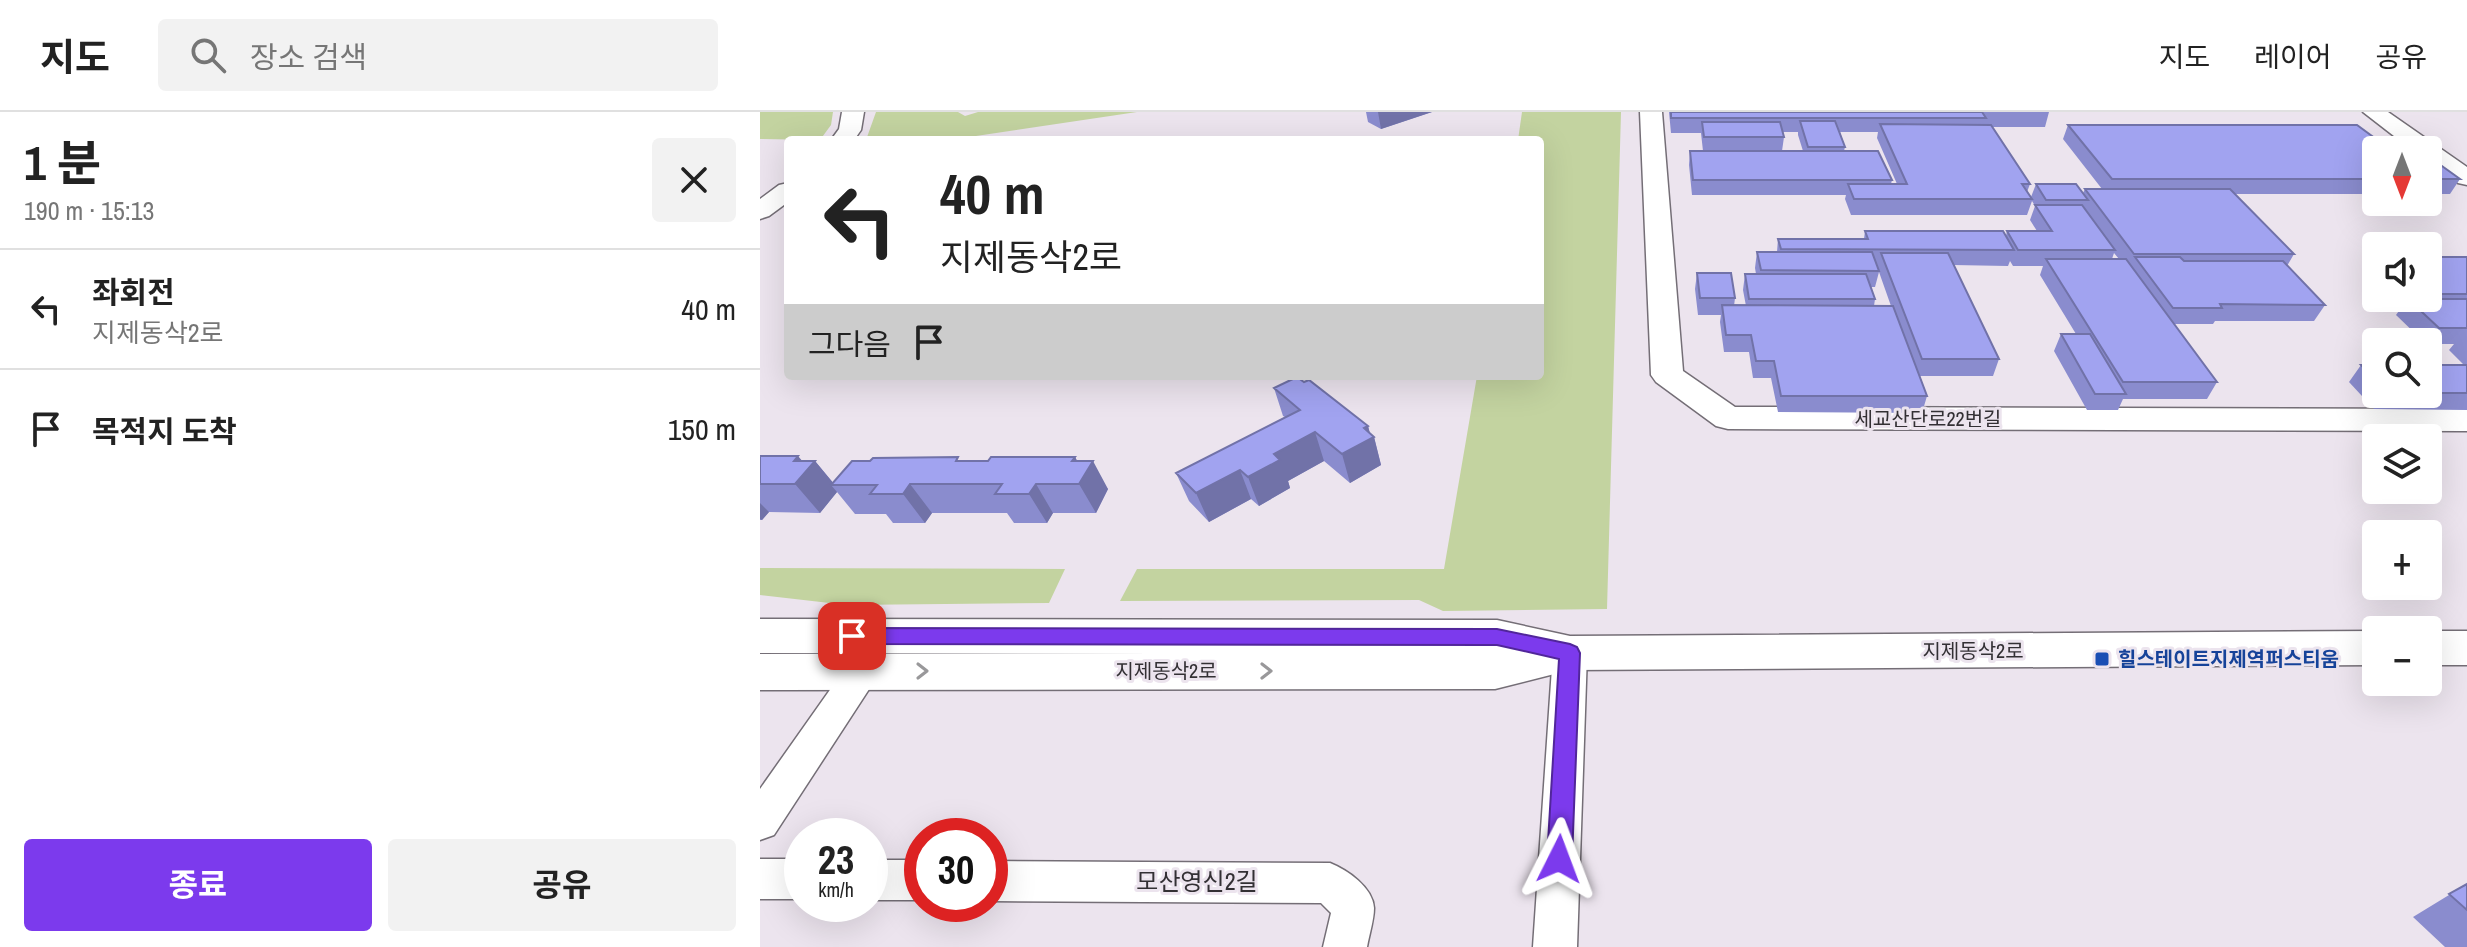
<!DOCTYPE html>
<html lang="ko">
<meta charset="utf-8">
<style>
:root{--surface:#fff;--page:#f2f2f2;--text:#222;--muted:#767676;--line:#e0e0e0;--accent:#7c3aed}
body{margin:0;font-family:"Archivo Narrow","Noto Sans KR",sans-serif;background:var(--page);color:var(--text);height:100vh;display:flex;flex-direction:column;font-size:30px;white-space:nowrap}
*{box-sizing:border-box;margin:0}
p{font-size:26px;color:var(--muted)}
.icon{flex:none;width:44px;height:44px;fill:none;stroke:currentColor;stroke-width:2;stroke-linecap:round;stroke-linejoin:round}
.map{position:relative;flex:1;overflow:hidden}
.panel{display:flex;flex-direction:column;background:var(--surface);width:760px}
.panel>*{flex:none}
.top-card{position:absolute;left:24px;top:24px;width:760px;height:244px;border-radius:8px;box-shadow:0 8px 32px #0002;background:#fff;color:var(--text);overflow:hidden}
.needle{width:52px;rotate:180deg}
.controls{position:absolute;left:1602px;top:24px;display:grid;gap:16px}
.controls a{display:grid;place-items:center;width:80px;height:80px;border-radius:8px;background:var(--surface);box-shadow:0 8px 32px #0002;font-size:40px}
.speed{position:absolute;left:24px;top:706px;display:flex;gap:16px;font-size:40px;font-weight:700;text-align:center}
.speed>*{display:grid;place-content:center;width:104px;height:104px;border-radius:50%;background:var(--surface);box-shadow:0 8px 32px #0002;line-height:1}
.speed small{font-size:20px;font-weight:400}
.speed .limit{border:12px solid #d22;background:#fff;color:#111}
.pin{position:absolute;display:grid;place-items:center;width:68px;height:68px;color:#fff;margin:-34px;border-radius:16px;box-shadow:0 4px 12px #0006}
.me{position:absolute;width:88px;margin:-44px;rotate:3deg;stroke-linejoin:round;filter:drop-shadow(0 0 6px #0008)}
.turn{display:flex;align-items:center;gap:28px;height:168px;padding:0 24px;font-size:36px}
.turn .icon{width:104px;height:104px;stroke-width:2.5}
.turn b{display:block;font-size:56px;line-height:68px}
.then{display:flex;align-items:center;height:76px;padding:0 24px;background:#0003;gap:16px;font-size:30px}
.round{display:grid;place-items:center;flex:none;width:84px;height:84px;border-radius:8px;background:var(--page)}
.summary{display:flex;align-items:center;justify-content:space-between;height:136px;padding:0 24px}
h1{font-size:48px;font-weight:700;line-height:60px}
.primary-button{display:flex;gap:16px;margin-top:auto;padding:16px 24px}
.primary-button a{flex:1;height:92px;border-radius:8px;background:var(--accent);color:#fff;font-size:32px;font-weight:700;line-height:92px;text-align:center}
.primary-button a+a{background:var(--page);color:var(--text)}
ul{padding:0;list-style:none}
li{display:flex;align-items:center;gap:24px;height:120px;padding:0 24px;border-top:2px solid var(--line)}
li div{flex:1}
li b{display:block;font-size:30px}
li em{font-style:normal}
header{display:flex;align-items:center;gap:48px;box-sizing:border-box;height:112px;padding:0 40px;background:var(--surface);border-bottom:2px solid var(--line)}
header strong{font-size:38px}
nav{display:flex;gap:44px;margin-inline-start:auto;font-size:28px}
.search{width:560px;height:72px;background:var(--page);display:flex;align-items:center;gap:20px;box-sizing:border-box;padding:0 28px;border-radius:8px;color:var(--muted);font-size:30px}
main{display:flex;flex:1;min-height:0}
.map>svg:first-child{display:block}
</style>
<header>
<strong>지도</strong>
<div class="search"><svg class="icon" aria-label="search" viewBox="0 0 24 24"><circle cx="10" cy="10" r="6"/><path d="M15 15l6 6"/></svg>장소 검색</div>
<nav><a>지도</a><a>레이어</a><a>공유</a></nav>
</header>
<main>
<section class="panel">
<div class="summary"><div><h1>1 분</h1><p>190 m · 15:13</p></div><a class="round"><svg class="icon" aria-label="close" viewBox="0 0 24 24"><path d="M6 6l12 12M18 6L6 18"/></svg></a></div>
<ul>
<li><svg class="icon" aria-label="left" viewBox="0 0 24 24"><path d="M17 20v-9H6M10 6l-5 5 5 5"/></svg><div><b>좌회전</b><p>지제동삭2로</p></div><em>40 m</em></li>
<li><svg class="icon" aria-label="arrive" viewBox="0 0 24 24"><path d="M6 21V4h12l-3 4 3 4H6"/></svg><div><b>목적지 도착</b></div><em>150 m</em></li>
</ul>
<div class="primary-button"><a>종료</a><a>공유</a></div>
</section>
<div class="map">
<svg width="1707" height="835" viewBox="0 0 1707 835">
<rect width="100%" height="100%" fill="#ece4ee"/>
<!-- green -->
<path fill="#c3d3a0" d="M0 0H73L71 13 60 28 0 27Z
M116 0H198L205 4 218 0H377L216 24 106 28Z
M762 0H861L847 497 683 499 659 488 360 489 377 457H684L717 264H780V28H758Z
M0 456 305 457 289 491 87 493 0 483Z"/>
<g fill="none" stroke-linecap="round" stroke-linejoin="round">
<!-- minor casing -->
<g stroke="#746e76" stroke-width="3">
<path id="minor" d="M810 527 822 531 827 541 817 835H773L793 541 798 531Z
M103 544 115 548 120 558 115 568 14 723 0 728V677L91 548Z
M0 747H42V787H0Z
M110 748H162V788H110Z
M230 749 570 751C587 758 613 775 614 796 614 808 609 823 607 835H563L571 801 561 791 230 789Z"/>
</g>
<!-- tertiary casing -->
<g stroke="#746e76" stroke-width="3">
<path id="tertiary" d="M82 0H104L101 18 94 28H71L79 17Z
M880 0H902L923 259 975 295 1707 297V319L968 317 956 314 896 270 891 263Z
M1603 0H1628L1707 55V73L1698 71 1668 49V38H1652Z
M28 71V90L9 104 0 107V87L19 73Z
M0 507 737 508 810 524 1616 519V553L810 558 735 577 0 578V542L403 541H0Z
M1668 519H1707V553H1668Z"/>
</g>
<!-- minor -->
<use href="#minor" fill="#fff" fill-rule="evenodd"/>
<!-- tertiary -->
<use href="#tertiary" fill="#fff" fill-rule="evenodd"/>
</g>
<!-- wall -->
<path fill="#8a8cce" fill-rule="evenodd" d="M606 0H672L621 17 608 10Z
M909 0H1289L1285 15H1232L1270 72 1267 80 1271 85 1276 72 1323 81 1325 77H1342L1303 27 1308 13 1616 38V82H1474L1534 142 1527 154 1565 193 1554 209H1455L1453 212H1414L1457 270 1447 287H1363L1358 298H1327L1294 239 1301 222H1316L1280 163 1283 154H1253L1250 149 1248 154 1193 153 1239 247 1233 264H1160L1167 284 1162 301 1018 300 1011 266H993L989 240H964L960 210 961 203H938L935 177 937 161 975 186 974 194H986L983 178 985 162H996L995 156 997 140H1017L1018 127H1104L1105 119 1246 124 1247 119H1277L1270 108 1275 94 1272 89 1267 103H1091L1085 87 1086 83H932L929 53 930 39H943L941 21H911ZM1023 20H1038V23L1043 39H1022L1024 25ZM1080 20H1118L1117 26 1137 72H1131L1132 68 1084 39 1085 35ZM1354 141 1359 147H1352ZM1119 160 1131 194H1114L1115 187 1111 175H1115Z
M1668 44 1700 67 1690 82H1668Z
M1668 145H1707V298L1614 297 1589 270 1601 253H1616V282H1668V253H1704L1689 238 1694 232H1668V230H1664L1636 203 1646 189 1642 186H1668Z
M544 270 608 314 610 321 614 325 621 353 590 371 564 349 528 369 530 376 499 394 491 387 449 410 429 389 416 361 525 305 523 304 514 276Z
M0 344 43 349H55L73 371 201 349 315 345 317 349 348 377 336 401H293L287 411H254L247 401H172L165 411H133L126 402H95L77 380 60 401 9 400 2 408H0Z
M1707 772V835H1685L1653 805Z"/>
<!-- shaded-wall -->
<path fill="#7172a8" d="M618 0H672L621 17Z
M608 314 611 327 614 325 621 353 590 371 582 342 604 316Z
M555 320 564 349 528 369 530 376 499 394 488 365 514 342Z
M38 344 49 357 55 349 75 373H71L77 380 60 401 35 372 34 349Z
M315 345 325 363 333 349 348 377 336 401 319 372 312 349Z
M480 358 491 387 449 410 436 381Z
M150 372 172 401 165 411 143 382Z
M276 372 293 401 287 411 269 382Z
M0 391 9 400 2 408 0 407Z"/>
<!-- building -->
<path fill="#a1a3f0" stroke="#7172a8" stroke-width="2" d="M911 0H1222L1226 6H911Z
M1040 9H1075L1085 35H1048Z
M942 10H1020L1024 25H944Z
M1120 12 1231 13 1270 72H1262L1272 87H1094L1088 72H1147Z
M1308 13H1597L1627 35 1656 36 1660 38H1616V67H1352Z
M930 39H1118L1132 68H933Z
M1668 44 1700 67H1668Z
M1276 72H1316L1328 88H1286Z
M1325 77H1470L1534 142H1374Z
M1275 93H1322L1355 138H1258L1247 119H1292Z
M1105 119H1243L1254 138 1021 137 1018 127H1108Z
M997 140H1112L1119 159 1001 158Z
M1121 141H1188L1239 247H1162Z
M1375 145H1420L1424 149H1523L1565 193 1460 192 1462 196H1413Z
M1668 145H1707V182H1668Z
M1286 147H1366L1457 270H1363Z
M937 161H971L975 186H940Z
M985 162H1106L1115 187H989Z
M1648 187H1707V216H1679Z
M962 193 1133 194 1167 284H1021L1014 249H996L991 223H966Z
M1301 222H1330L1366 282H1335Z
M1601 253H1616V269Z
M1668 253H1707V281H1668Z
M537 265 544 270 549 268 608 314 604 316 614 325 582 342 555 320 514 342 520 348 488 365 480 358 436 381 416 361 540 298 514 276Z
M0 344H38L34 349H55L35 372H0Z
M198 345 196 349H228L231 345H315L312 349H333L319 372H276L269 382H235L242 372H150L143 382H110L117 373H71L92 349H110L113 346Z
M1707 772V798L1689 782Z"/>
<!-- one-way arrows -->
<defs><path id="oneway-chevron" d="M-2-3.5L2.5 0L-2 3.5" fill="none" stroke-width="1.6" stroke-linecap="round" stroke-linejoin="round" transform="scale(2)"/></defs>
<g stroke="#99989a">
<use href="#oneway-chevron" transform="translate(162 559)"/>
<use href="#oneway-chevron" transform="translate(506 559)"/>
</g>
<!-- route -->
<path fill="#7c3aed" stroke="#51269a" stroke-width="2" d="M92 516 737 517 810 532 817 535 820 541 812 747 808 755 799 758 791 755 787 747 799 547 737 533 92 532 85 530 82 524 85 519Z"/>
<!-- markers -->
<rect fill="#1a4fb4" stroke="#ece4ee" stroke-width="3" x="1334" y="539" width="16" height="16" rx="4"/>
<g text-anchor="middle" stroke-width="6" stroke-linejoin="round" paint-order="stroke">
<!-- street labels -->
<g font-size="20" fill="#333034" stroke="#ece4ee">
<text x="1168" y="314">세교산단로22번길</text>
<text x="1213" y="546">지제동삭2로</text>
<text x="406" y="566">지제동삭2로</text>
</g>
<!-- transit labels -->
<g font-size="20" font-weight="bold" fill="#164399" stroke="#ece4ee" text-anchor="start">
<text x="1358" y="554">힐스테이트지제역퍼스티움</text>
</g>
<!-- near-street labels -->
<g font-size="24" fill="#333034" stroke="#ece4ee">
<text x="437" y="778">모산영신2길</text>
</g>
</g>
</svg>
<div class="controls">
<a><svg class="needle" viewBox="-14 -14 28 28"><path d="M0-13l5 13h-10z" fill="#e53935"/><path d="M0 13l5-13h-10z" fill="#767676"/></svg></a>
<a><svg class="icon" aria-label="sound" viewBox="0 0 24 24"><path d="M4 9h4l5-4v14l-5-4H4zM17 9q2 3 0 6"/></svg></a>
<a><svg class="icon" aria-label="search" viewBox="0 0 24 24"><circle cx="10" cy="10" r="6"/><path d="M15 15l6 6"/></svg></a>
<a><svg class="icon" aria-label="layers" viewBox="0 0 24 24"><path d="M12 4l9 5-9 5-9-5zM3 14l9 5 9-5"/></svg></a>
<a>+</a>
<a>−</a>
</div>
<div class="speed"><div>23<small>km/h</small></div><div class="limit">30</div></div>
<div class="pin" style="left:92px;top:524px;background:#d93025"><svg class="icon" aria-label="arrive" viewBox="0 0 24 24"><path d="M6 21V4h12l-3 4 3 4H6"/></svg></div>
<svg class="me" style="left:799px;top:747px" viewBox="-20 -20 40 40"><path d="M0-17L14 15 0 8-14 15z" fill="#7c3aed" stroke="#fff" stroke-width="4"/></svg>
<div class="top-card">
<div class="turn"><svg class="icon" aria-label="left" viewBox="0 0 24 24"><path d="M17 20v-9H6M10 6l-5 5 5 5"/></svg><div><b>40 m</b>지제동삭2로</div></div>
<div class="then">그다음<svg class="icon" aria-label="arrive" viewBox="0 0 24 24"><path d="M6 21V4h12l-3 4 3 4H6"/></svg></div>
</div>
</div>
</main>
